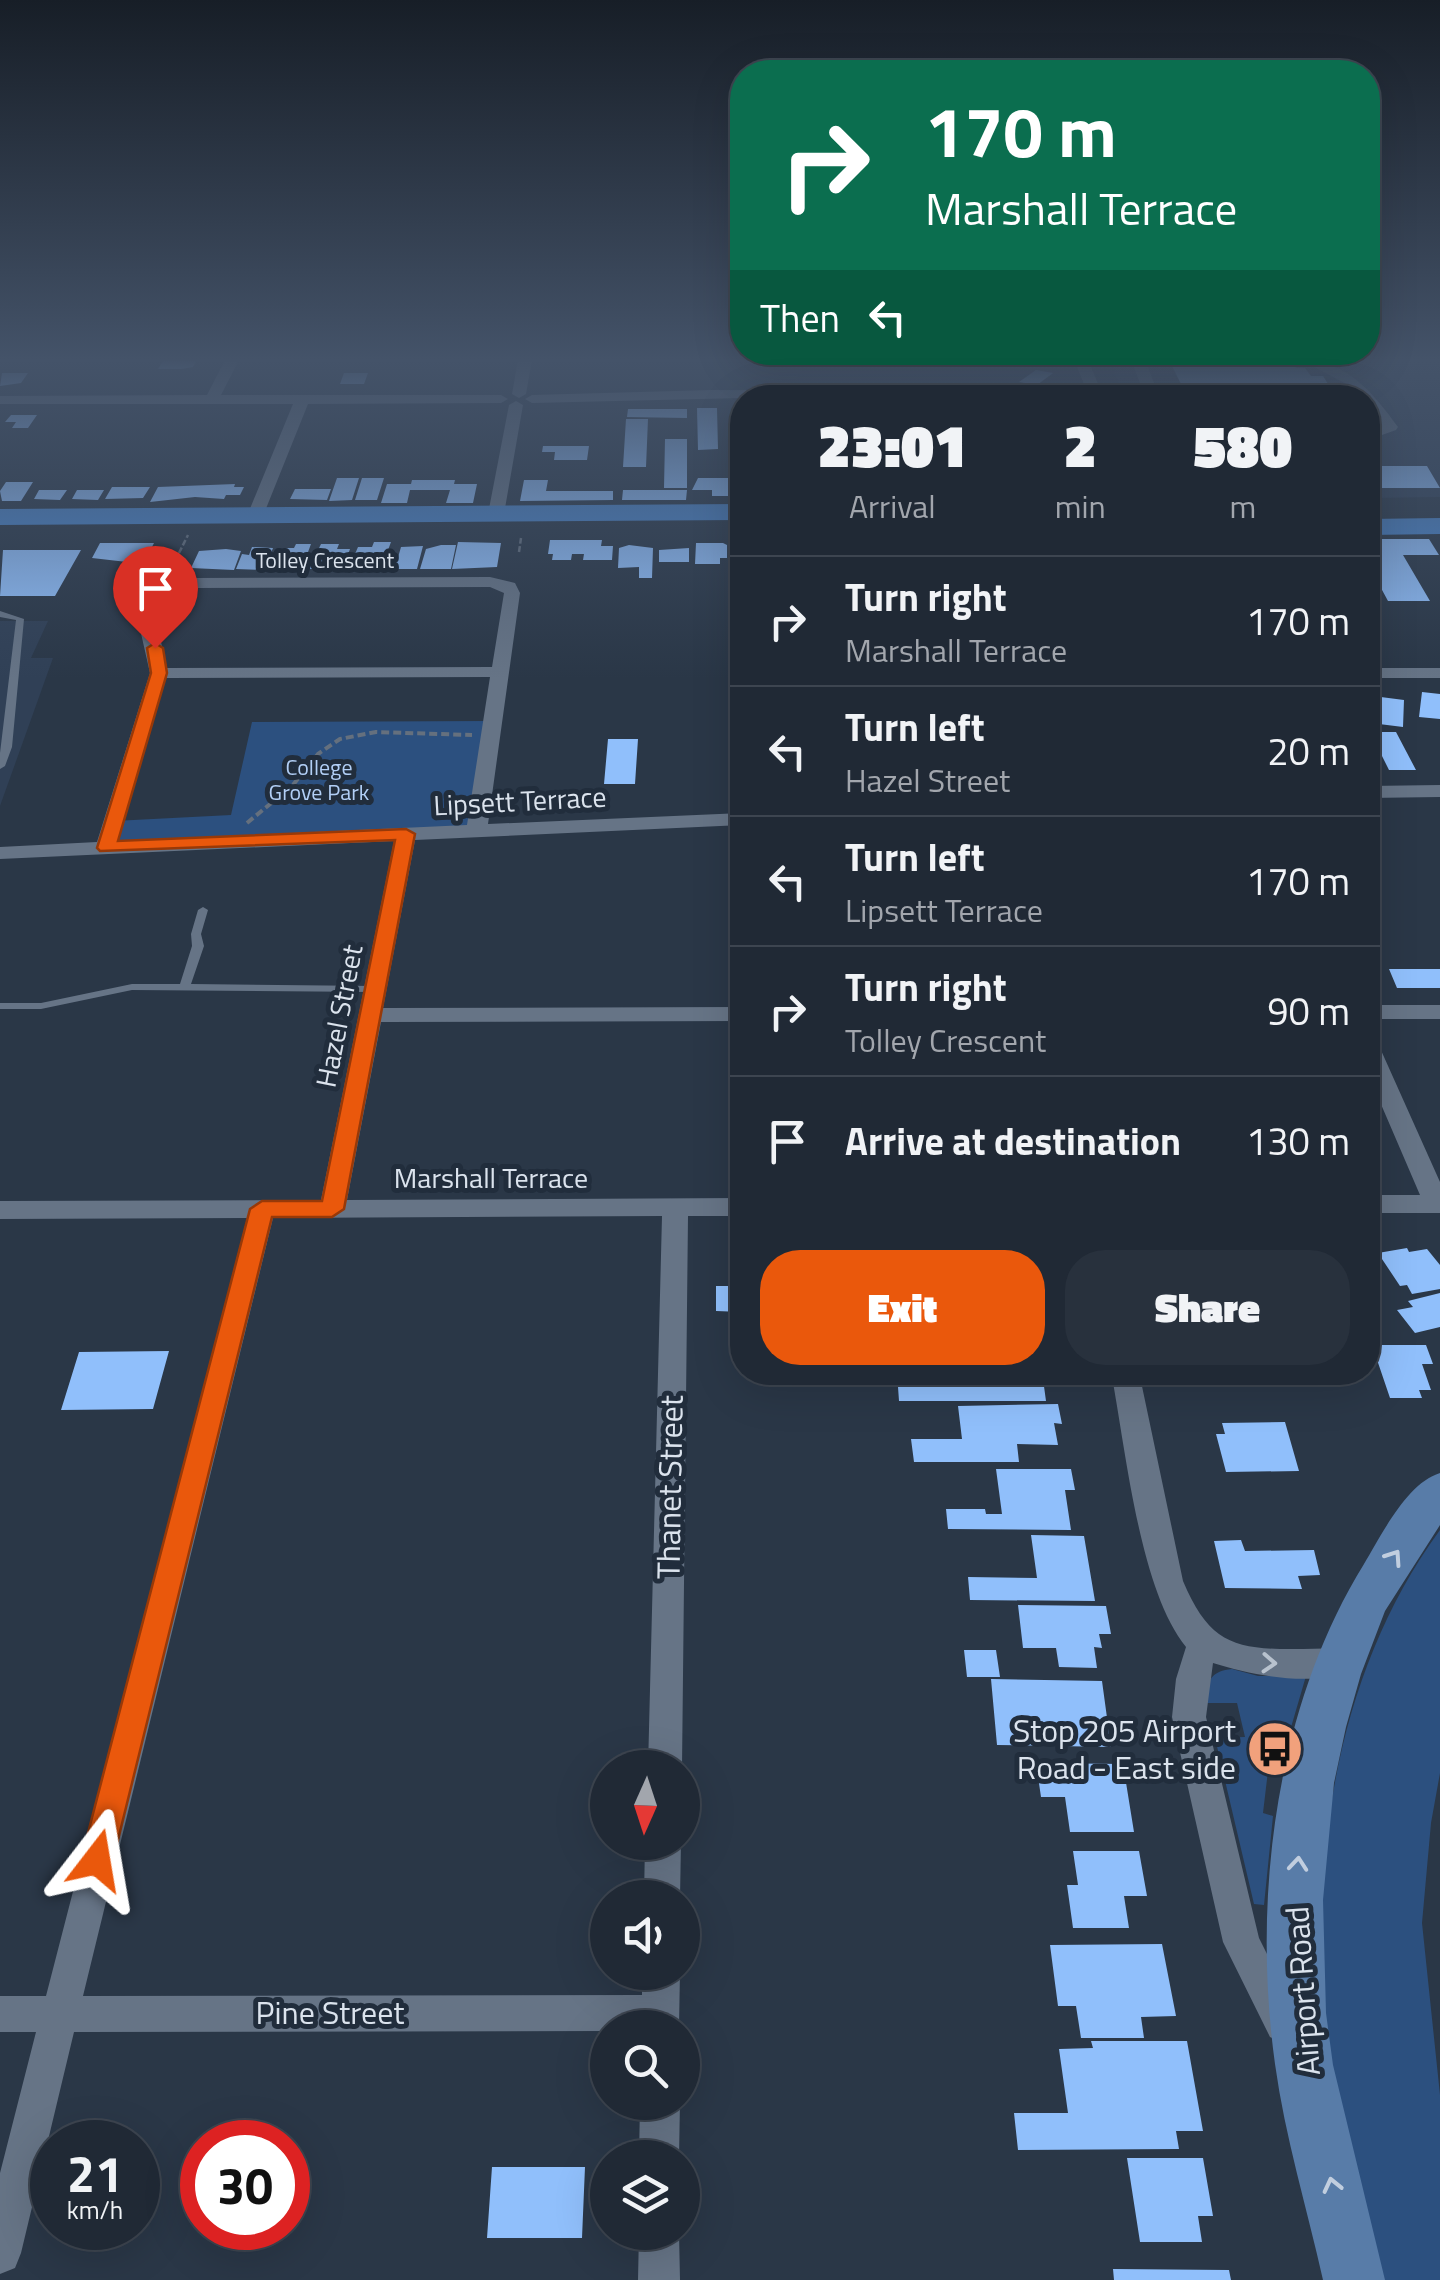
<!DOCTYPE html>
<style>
:root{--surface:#202935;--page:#28313d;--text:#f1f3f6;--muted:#a2a6ad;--line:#3d4550;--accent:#ea580c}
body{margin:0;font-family:"Titillium Web",sans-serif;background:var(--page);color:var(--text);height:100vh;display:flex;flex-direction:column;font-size:38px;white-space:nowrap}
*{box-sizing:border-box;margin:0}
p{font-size:32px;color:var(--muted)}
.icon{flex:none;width:55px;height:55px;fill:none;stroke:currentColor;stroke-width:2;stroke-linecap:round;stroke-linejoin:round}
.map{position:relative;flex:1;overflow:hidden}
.side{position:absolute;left:730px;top:385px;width:650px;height:1000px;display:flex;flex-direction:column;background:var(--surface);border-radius:40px;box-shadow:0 10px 40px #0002,0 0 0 2px var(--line)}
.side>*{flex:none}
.top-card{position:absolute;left:730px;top:60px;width:650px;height:305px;border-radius:40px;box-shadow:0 10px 40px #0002,0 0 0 2px var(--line);background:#0b6e4f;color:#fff;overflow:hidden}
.needle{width:65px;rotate:183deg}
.controls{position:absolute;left:590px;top:1750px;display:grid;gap:20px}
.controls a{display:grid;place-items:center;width:110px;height:110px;border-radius:50%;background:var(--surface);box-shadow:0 10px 40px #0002,0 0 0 2px var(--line);font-size:50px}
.speed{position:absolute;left:30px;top:2120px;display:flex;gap:20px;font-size:50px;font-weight:700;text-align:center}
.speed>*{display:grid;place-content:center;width:130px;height:130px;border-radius:50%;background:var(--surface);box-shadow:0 10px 40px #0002,0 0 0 2px var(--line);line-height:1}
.speed small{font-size:25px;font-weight:400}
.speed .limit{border:15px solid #d22;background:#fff;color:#111}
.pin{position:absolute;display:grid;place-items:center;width:85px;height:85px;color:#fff;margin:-102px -42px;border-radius:50% 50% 50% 0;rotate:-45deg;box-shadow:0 0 10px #0007}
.pin .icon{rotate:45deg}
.me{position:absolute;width:110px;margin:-55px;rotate:14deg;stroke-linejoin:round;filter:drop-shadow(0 0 8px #0008)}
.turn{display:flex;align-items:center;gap:35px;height:210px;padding:0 30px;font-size:45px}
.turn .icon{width:130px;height:130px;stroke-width:2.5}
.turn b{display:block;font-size:70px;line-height:85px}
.then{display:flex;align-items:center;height:95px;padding:0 30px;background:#0003;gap:20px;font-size:38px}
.eta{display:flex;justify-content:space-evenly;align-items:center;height:170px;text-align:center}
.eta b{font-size:60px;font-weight:800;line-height:70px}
.cta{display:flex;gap:20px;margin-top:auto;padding:20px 30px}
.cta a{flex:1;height:115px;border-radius:40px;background:var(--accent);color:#fff;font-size:40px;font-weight:800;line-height:115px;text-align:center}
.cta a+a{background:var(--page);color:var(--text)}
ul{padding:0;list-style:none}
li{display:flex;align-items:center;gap:30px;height:130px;padding:0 30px;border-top:2px solid var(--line)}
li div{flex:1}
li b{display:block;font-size:38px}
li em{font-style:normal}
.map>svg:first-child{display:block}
</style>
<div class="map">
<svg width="1440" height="2280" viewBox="0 0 1440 2280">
<rect width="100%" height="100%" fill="#2a3747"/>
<!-- built -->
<path fill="#304056" d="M1109 360H1440V497L1368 498V398L1125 397Z
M0 621H48L31 658H53L0 806Z"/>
<!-- green -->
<path fill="#2c507f" d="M492 721 477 830 106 848 114 821 231 815 252 722Z
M1440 1530V1773L1431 1823 1422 1923 1440 2095V2280H1372C1361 2222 1350 2165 1339 2107 1334 2080 1326 2052 1324 2025 1310 1855 1337 1670 1440 1530Z
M1232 1669 1258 1676H1306L1287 1741 1272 1737 1263 1813 1273 1816 1264 1905 1254 1904 1215 1738 1245 1737 1237 1703H1207C1206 1682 1210 1671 1232 1669Z"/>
<!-- building -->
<path fill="#90bffb" d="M1169 360 1293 363 1296 368H1305L1311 376H1323L1337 398H1188Z
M163 361H196L193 367 182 369H158Z
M1036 370 1053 373 1037 385 1019 382Z
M2 373H28L21 383 0 386Z
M344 373H368L364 384H340Z
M697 408H717L718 449 698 450Z
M628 409H687V418L627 417Z
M11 415H37L28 428H12L16 422H5Z
M626 419H648L646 467H623Z
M665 439H687V488H664Z
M543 446H589L587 460H554L555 452H542Z
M1368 466H1427L1440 488H1368Z
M337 478H359L352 500 329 501Z
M362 478H384L377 500H355Z
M698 478H731V496H712V490H692Z
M412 480H455L454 484H477L473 503H446L450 490H410L407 503H381L387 484H411Z
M524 480H548L546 491H613V500L520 501Z
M6 482H33L21 501H2L0 491Z
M235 484 234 487H244L240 495H226L224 499 195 497 150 502 158 487Z
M112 487H150L143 498 105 499Z
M295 489H331L327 500 290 499Z
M39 490H67L60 500 34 499Z
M77 490H104L98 500 72 499Z
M623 490H687L686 500H622Z
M1368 539H1429L1439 555H1403L1430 601H1388L1368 564Z
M550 540H602L601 546H613L612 560H583L584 554H572L571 560H552L553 554H548Z
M374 542H391L381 569 349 568 358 547H372Z
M458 542 501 543 497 567 452 569Z
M100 543H154L145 561 127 562 92 558Z
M696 543H723L727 545V558H720V564H695Z
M296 544H311L301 571H269L280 548H294Z
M321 544H339L337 549H350L343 569H309Z
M441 545H456L451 569H420L426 549Z
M629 545 653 548 652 578H639V567L618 568 619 548Z
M423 546 417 569H386L389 561H397L401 547Z
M252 547 273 548 265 570 236 569 242 554 249 555Z
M689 548V562H659V550Z
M226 549 241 551 234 570 191 568 199 551Z
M3 550H81L55 596H0Z
M1422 692 1440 694V719L1419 717Z
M1373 696 1404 700 1403 727 1371 723Z
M1370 732H1396L1416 770H1389Z
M608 739H638L635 784H604Z
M1389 969H1440V988H1397Z
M1407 1248 1409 1252 1427 1249 1440 1265V1289L1412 1294 1407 1285 1400 1286 1378 1253Z
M716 1286H742V1312L716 1311Z
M1440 1293V1327L1415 1333 1397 1310 1413 1307 1408 1301Z
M1372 1345H1426L1433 1364H1422L1431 1390H1419L1422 1398H1390Z
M169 1351 153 1409 61 1410 79 1352Z
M1003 1372H1050L1051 1380 1043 1379 1046 1401H899L898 1387 920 1380 1004 1379Z
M1058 1404 1062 1424 1054 1423 1058 1445 1017 1444 1019 1462H914L911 1439H962L958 1406Z
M1285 1422 1299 1471 1226 1472 1216 1434H1225L1222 1423Z
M996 1469H1071L1075 1490H1065L1071 1530 948 1529 946 1509H985L986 1514H1002Z
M1031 1535 1084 1536 1095 1601 970 1600 968 1577 1037 1578Z
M1241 1540 1245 1551 1314 1550 1320 1575 1298 1576 1302 1589 1225 1588 1214 1541Z
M1018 1605 1106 1606 1111 1634H1099L1102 1648 1094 1647 1097 1668 1059 1667 1056 1648H1023Z
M964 1650H996L1000 1677H967Z
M991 1679 1102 1681 1111 1747 997 1745Z
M1036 1763 1123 1764 1134 1832H1070L1065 1797H1041Z
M1073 1851H1139L1147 1896H1124L1129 1928H1073L1067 1885H1078Z
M1162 1944 1176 2016 1141 2017 1144 2038H1081L1076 2006H1058L1050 1945Z
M1091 2041H1187L1203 2131H1176L1179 2149 1018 2150 1014 2113H1068L1059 2049 1093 2048Z
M1127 2158H1203L1213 2216H1198L1202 2242H1140Z
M492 2167H585L582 2238H487Z
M1113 2269 1229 2270 1231 2280H1114Z"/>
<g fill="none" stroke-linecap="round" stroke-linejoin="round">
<!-- path-far1 -->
<path stroke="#65707e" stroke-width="2.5" stroke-dasharray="6 2.5" stroke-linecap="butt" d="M519 552 521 538
M179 553 188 535"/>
<!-- path -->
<path stroke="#65707e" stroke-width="4" stroke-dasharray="8 4" stroke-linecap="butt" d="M247 823 292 786 318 754 340 739 376 732 472 735"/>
<!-- lane -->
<path fill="#667486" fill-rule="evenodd" d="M0 611 24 619 12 747 5 766 0 769V753L16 620 0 617Z
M203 907 208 910 201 934 204 946 191 984 375 986 381 989 375 992 132 990 41 1009H0V1003H41L132 984H180L192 946 191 934 198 910Z"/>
<!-- street -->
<path fill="#667486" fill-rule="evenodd" d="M225 360H239L221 395H501L508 399 501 403 308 404 263 516 255 521 247 516 293 404H0V396L207 395Z
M518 360H532L526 394 519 398 512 394Z
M974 360H988L989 361 982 365Z
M1074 360H1088L1104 398H742L532 403 525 399 532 395 712 390 1087 391Z
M1131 360H1145L1160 398H1146Z
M1301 360C1347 360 1373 393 1398 427L1396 430 1368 440V431L1382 425 1368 406V398H1361L1354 388Z
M516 401 523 405 504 514 496 519 488 514 509 405Z
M490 577 515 583 520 593 488 824 742 813V825L415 840 383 1008 742 1007V1021L381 1022 347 1200 742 1198V1216H688L682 1768H648L662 1216 273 1218 83 1996 642 1995V1972H680L679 2027 608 2028V2031L74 2032 21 2253 15 2268 0 2274V2173L36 2032H0V1996H46L247 1218 0 1219V1201L321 1200 394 841 0 859V847L97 842 150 673 140 629 166 582 195 578ZM490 587 504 593 492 667 167 668 158 629 178 590 195 588ZM490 677 467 825 118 841 166 678Z
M1368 668H1440V678H1368Z
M1440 785V797L1368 798V786Z
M1368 1005H1440V1019H1368Z
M1368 1041 1380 1048 1440 1182V1213H1368V1195H1420L1368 1074Z
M1111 1372H1139L1183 1581C1210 1645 1236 1650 1303 1649 1319 1649 1335 1647 1351 1652L1355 1662 1351 1672C1309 1686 1254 1676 1213 1663L1206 1717 1259 1938 1302 2024 1296 2037 1283 2043 1270 2037 1223 1942 1172 1717 1176 1679 1186 1647C1139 1589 1126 1449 1111 1372Z
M645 1842H681L680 1898H644Z
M640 2102H680L679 2158H639Z
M639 2232H679L680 2280H638Z"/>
<!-- secondary -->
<path fill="#587ca8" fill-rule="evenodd" d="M1440 1473V1525L1385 1611 1361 1674 1346 1727 1334 1783 1323 1900 1326 2013 1333 2065 1385 2280H1323C1307 2208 1285 2137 1275 2064 1252 1899 1275 1708 1364 1564 1382 1534 1407 1483 1440 1473Z"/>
<!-- primary -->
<path fill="#4a84ca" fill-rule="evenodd" d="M742 504V520L0 525V509Z
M1440 518V534L1368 535V519Z"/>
</g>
<!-- one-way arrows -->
<defs><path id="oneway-chevron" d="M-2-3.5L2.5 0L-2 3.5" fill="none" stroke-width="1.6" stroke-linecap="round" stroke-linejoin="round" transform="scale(2.5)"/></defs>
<g stroke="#c1cedf">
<use href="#oneway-chevron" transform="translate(1394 1557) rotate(-56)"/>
<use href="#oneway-chevron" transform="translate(1298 1864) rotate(-85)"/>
<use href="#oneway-chevron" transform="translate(1332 2185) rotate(-103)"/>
</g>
<use stroke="#b8c2ce" href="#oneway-chevron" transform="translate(1269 1663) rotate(3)"/>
<!-- sky -->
<linearGradient id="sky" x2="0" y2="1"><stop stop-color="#171e27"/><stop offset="0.53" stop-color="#445369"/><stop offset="1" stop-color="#445369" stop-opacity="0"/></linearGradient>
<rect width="1440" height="679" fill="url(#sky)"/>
<!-- route -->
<path fill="#ea580c" stroke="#983908" stroke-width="2.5" d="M155 643 163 648 167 673 118 841 406 829 415 834 344 1209 332 1217H272L113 1860 109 1870 97 1875 86 1870 81 1860 250 1209 262 1201H322L395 840 100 851 97 848 151 673 147 648Z"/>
<!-- icons -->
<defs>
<g id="bus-disc" transform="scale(2.875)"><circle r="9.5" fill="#f1a17c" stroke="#212d3c"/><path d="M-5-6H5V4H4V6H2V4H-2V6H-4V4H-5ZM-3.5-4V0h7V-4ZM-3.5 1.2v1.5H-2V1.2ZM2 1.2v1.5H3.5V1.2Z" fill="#111"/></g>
</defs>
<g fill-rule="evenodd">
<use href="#bus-disc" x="1275" y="1749"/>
</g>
<g text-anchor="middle" stroke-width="10" stroke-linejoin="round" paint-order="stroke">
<!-- far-street labels -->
<g font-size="22" fill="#dbe3ed" stroke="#212d3c">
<text x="325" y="568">Tolley Crescent</text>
</g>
<!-- far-park labels -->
<g font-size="22" fill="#b2cff6" stroke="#212d3c">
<text x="319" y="775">College<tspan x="319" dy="25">Grove Park</tspan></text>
</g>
<!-- street labels -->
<g font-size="28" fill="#dbe3ed" stroke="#212d3c">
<text transform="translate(520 801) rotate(-3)" y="10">Lipsett Terrace</text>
<text transform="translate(339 1016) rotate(-79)" y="10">Hazel Street</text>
<text x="491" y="1188">Marshall Terrace</text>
</g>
<!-- near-street labels -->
<g font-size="32" fill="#dbe3ed" stroke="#212d3c">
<text transform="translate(670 1487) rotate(-89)" y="11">Thanet Street</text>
<text transform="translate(1303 1991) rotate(-94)" y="11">Airport Road</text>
<text x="330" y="2024">Pine Street</text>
</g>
<!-- near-poi labels -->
<g font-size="32" fill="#dbe3ed" stroke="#212d3c" text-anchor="end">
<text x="1236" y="1742">Stop 205 Airport<tspan x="1236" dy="37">Road - East side</tspan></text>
</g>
</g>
</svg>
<div class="controls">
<a><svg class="needle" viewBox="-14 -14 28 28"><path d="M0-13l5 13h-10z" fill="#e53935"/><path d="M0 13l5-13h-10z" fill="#a2a6ad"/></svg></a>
<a><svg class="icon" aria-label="sound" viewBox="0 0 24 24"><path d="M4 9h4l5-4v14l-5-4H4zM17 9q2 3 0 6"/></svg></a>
<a><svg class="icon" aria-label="search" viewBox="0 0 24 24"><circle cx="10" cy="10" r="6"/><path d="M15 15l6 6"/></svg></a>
<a><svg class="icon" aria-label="layers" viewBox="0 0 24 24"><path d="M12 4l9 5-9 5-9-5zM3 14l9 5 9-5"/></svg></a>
</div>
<div class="speed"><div>21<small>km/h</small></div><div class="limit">30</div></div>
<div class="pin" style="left:155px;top:648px;background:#d93025"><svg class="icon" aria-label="arrive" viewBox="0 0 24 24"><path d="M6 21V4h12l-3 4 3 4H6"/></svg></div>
<svg class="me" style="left:97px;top:1860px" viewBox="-20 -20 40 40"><path d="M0-17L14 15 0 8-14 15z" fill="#ea580c" stroke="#fff" stroke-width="4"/></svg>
<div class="top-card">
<div class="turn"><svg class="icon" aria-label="right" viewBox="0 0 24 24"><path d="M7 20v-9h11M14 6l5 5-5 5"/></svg><div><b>170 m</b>Marshall Terrace</div></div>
<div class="then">Then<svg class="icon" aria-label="left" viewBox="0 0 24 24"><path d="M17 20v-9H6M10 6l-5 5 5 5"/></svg></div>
</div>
<section class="side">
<div class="eta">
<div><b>23:01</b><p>Arrival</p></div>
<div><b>2</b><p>min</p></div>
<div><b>580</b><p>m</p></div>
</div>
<ul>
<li><svg class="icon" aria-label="right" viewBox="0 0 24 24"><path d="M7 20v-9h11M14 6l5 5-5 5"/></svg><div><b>Turn right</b><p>Marshall Terrace</p></div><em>170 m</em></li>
<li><svg class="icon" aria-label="left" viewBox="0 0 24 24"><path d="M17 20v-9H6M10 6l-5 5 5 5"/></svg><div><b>Turn left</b><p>Hazel Street</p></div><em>20 m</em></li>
<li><svg class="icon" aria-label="left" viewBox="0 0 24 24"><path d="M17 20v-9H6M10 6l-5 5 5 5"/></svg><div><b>Turn left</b><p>Lipsett Terrace</p></div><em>170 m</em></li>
<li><svg class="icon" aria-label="right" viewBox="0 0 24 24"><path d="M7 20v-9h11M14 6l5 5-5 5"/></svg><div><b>Turn right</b><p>Tolley Crescent</p></div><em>90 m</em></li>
<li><svg class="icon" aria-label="arrive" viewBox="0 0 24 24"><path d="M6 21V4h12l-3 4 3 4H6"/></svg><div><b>Arrive at destination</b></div><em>130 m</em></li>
</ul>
<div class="cta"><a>Exit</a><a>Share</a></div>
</section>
</div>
